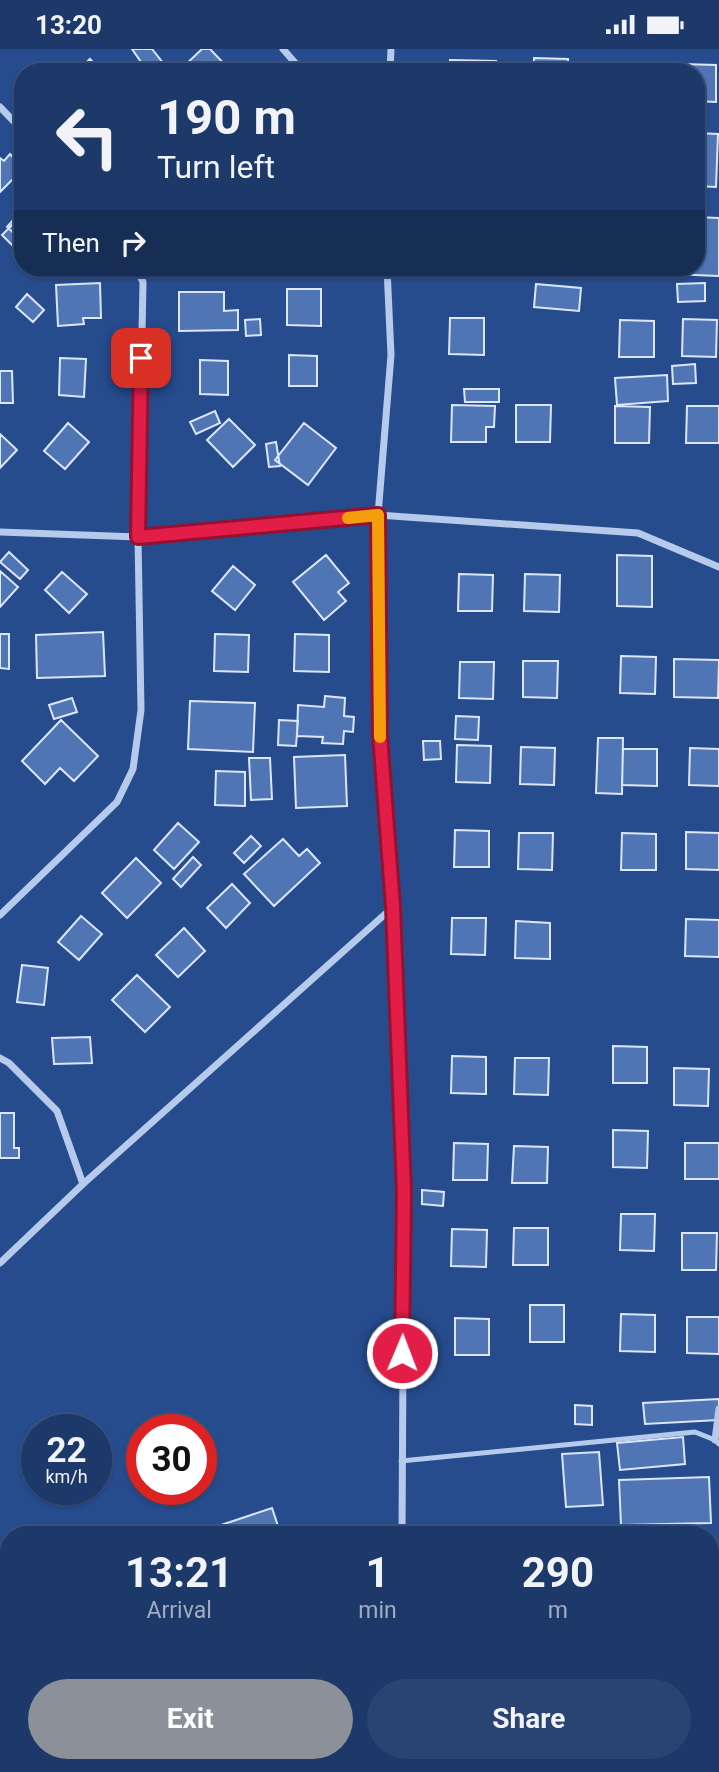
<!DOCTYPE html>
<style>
:root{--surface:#1c396a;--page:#294472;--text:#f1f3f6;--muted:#a0acc1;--line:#3a537e;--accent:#8c9099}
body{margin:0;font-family:Roboto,sans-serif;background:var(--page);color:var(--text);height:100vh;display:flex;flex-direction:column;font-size:26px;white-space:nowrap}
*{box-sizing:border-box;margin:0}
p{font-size:23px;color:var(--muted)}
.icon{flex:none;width:38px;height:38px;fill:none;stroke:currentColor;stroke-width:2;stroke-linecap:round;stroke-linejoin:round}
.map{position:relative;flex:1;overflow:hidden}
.panel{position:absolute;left:0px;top:1477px;width:719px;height:247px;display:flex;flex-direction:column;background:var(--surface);border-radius:28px 28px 0 0;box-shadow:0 2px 5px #0004,0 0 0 2px var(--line)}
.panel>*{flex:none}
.banner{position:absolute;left:14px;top:14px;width:691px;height:214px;border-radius:28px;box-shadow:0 2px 5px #0004,0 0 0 2px var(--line);background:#1c396a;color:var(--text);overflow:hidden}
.speed{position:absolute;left:21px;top:1365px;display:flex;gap:14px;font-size:35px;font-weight:700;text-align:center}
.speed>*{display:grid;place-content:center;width:91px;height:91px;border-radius:50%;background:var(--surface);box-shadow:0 2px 5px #0004,0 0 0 2px var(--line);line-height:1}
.speed small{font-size:18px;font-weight:400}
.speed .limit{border:10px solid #d22;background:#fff;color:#111}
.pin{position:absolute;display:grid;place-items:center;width:60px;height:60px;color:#fff;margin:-30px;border-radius:14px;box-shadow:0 4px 10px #0006}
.me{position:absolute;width:77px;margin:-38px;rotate:1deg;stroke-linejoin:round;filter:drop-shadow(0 0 5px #0008)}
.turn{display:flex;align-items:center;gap:24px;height:147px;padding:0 28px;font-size:32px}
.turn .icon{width:91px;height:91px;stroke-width:2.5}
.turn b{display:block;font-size:49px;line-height:60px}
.then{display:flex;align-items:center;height:66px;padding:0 28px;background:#0003;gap:14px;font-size:26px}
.eta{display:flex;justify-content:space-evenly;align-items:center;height:119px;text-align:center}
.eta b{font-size:42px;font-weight:700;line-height:49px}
.primary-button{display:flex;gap:14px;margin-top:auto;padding:14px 28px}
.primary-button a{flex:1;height:80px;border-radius:42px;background:var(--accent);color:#fff;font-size:28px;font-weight:700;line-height:80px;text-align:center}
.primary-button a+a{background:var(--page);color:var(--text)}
.status{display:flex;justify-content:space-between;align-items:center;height:49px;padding:0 35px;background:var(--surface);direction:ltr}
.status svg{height:19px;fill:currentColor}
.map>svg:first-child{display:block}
</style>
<div class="status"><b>13:20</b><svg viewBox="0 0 49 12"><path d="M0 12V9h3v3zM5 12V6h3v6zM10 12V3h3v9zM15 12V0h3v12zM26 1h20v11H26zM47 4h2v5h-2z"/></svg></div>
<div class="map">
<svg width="719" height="1723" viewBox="0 0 719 1723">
<rect width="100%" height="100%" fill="#264c8e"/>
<!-- building -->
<path fill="#4f75b4" stroke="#dbe6f8" stroke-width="2" d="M132 0H152L163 14 153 23H148Z
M202 0H210L232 23H189L184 17Z
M534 9 568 10V23H534Z
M90 10 102 23H76Z
M450 11 496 12V23H450Z
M616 13 651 14 650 23H616Z
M682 15 716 16V53L696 52V23H682Z
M696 84 718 85 716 138 696 137Z
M10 105 23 120 0 143V109L4 112Z
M23 160V193L7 178Z
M23 165V207L2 186Z
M696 168 719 169V227L671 225V219H696Z
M436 219H488V224H436Z
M100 234 101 269H83L84 275 58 277 56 236Z
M705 234V252L678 253 677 235Z
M536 235 581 239 579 262 534 258Z
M287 240H321V277L287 276Z
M179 243H224V262L238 261V281L179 282Z
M27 245 44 261 33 273 16 258Z
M450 269H484V306L449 305Z
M260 270 261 286 246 287 245 271Z
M683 270 717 271 716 308 682 307Z
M620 271 654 272V308H619Z
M289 306 317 307V337H289Z
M60 309 86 310 84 348 59 346Z
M200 311 228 312V346L200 345Z
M695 315 696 334 673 335 672 317Z
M0 322H12L13 354H0Z
M667 326 668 352 617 356 615 329Z
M464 340H499V353H465Z
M452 356 495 357 494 378H486V393H451Z
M516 356H551L550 393H516Z
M615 357 650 358 649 394H615Z
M687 357H719V394H686Z
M215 362 220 374 196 385 190 373Z
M229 370 255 396 233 418 207 391Z
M68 374 89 393 65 420 44 402Z
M304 374 336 399 308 436 275 411Z
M0 385 17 401 0 419Z
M276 393 280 417 269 418 266 395Z
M9 503 28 521 20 530 0 513Z
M326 506 349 534 338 543 346 552 324 571 293 533Z
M617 506 652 507V558L617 557Z
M233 517 255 536 235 561 212 542Z
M0 522 18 538 0 558Z
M62 523 87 545 69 564 45 541Z
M459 525 493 526 492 562H458Z
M525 525 560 526 559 563 524 562Z
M103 583 105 627 37 629 36 586Z
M0 585H9V620L0 619Z
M215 585 249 586 248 623 214 622Z
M295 585 329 586V623L294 622Z
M621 607 656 608 655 645 620 644Z
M674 610 719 611 718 649 674 648Z
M523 612H558L557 649 523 648Z
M460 613H494L493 650 459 649Z
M325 647 345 649 344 667 354 668 353 683 344 682 343 695 322 694 323 688 297 687 298 656 324 658Z
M72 649 77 663 54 670 49 656Z
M190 652 255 654 253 703 188 700Z
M456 667 479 668 478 691 455 690Z
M61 671 98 707 74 732 60 719 45 735 22 712Z
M279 671 298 672 296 697 278 696Z
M598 689H623L622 745 596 744Z
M423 692H440L441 710 424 711Z
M457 696 491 697 490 734 456 733Z
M521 698 555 699 554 736 520 735Z
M690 699 719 700V737L689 736Z
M623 700H657V737L622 736Z
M345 706 347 757 296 759 294 708Z
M249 709H270L272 750 251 751Z
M216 722 245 723V757L215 756Z
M178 774 199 793 174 820 154 801Z
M455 781 489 782V818H454Z
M686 783 719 784V821L686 820Z
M519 784H553L552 821 518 820Z
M622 784 656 785V821H621Z
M251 787 261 797 244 814 234 804Z
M283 790 299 807 307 800 320 814 274 857 244 825Z
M193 808 201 816 181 838 173 830Z
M136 809 161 834 127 869 102 844Z
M232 835 250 854 226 879 207 859Z
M81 867 102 885 79 911 58 893Z
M452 869H486L485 906 451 905Z
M686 870 719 871V908L685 907Z
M516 872 550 874V910L515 909Z
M184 879 205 902 178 928 156 906Z
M22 916 48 919 44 956 17 953Z
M137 926 170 958 145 983 112 951Z
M90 988 92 1014 54 1015 52 989Z
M613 997 647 998V1034H613Z
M452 1007 486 1008V1045L451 1044Z
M515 1009H549L548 1046 514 1045Z
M674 1019 709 1020 708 1057 674 1056Z
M0 1064H14V1099H19V1109H0Z
M613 1081 648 1082 647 1119 613 1118Z
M454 1094 488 1095 487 1131H453Z
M685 1094H719V1130H685Z
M514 1097 548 1098 547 1134H512Z
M422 1141 444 1143 443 1157 422 1155Z
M621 1165H655L654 1202 620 1201Z
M514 1179H548V1216H513Z
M452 1180 487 1181 486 1218 451 1217Z
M682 1184H717L716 1221H682Z
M530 1256H564V1293H530Z
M621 1265 655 1266V1303L620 1302Z
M687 1268H719V1305L687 1304Z
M455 1269 489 1270V1306H455Z
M719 1350V1371L645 1375 643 1354Z
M575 1356 592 1357V1376L575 1375Z
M683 1388 685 1415 620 1421 617 1394Z
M599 1403 603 1456 566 1458 562 1405Z
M709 1428 711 1474 621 1476 619 1431Z
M272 1459 281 1486H218L215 1478Z
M673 1479V1486H618V1481Z
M719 1611V1656L710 1657V1612Z
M673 1715H706V1723H674Z"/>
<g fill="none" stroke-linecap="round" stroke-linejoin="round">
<!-- lane -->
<path stroke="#b6caeb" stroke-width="5" d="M401 1412 695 1383 715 1391 719 1395"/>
<!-- street -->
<path stroke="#b6caeb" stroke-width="7" d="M283 0 303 23
M390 23 391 0
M0 58 23 82
M0 483 138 488 378 466 638 484 719 518
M393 858 404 1143 402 1486
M0 866 117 753 133 720 141 661 138 488 143 233 136 219
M0 1009 9 1014 57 1062 83 1135
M0 1214 83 1135 393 858 380 686 378 466 391 306 387 219
M715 1391 719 1360
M403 1715V1723"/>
<!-- secondary -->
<path stroke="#e1eaf9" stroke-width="14" d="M0 1631 9 1639
M85 1715 93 1723"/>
</g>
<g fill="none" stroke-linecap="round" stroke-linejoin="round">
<!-- route casing -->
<g stroke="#92132f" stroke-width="18">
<path id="route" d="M141 309 138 488 378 466 380 686 393 858 404 1143 402 1304"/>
</g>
<!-- route -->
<use href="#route" stroke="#e11d48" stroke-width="12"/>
<!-- slow -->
<path stroke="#f59e0b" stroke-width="12" d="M348 469 378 466 380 688"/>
</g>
</svg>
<div class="speed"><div>22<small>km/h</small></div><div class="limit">30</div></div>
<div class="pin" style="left:141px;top:309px;background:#d93025"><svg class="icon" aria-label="arrive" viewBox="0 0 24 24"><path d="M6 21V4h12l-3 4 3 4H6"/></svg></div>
<svg class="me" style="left:402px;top:1304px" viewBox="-20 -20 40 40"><circle r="17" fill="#e11d48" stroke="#fff" stroke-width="3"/><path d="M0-11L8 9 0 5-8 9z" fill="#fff"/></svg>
<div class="banner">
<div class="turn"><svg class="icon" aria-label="left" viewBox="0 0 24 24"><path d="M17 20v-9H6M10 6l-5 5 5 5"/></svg><div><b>190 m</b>Turn left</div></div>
<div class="then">Then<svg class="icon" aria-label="right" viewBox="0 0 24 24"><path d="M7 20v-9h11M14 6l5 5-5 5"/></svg></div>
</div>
<section class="panel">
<div class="eta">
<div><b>13:21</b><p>Arrival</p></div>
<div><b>1</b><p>min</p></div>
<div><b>290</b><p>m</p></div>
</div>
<div class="primary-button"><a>Exit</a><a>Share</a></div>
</section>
</div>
